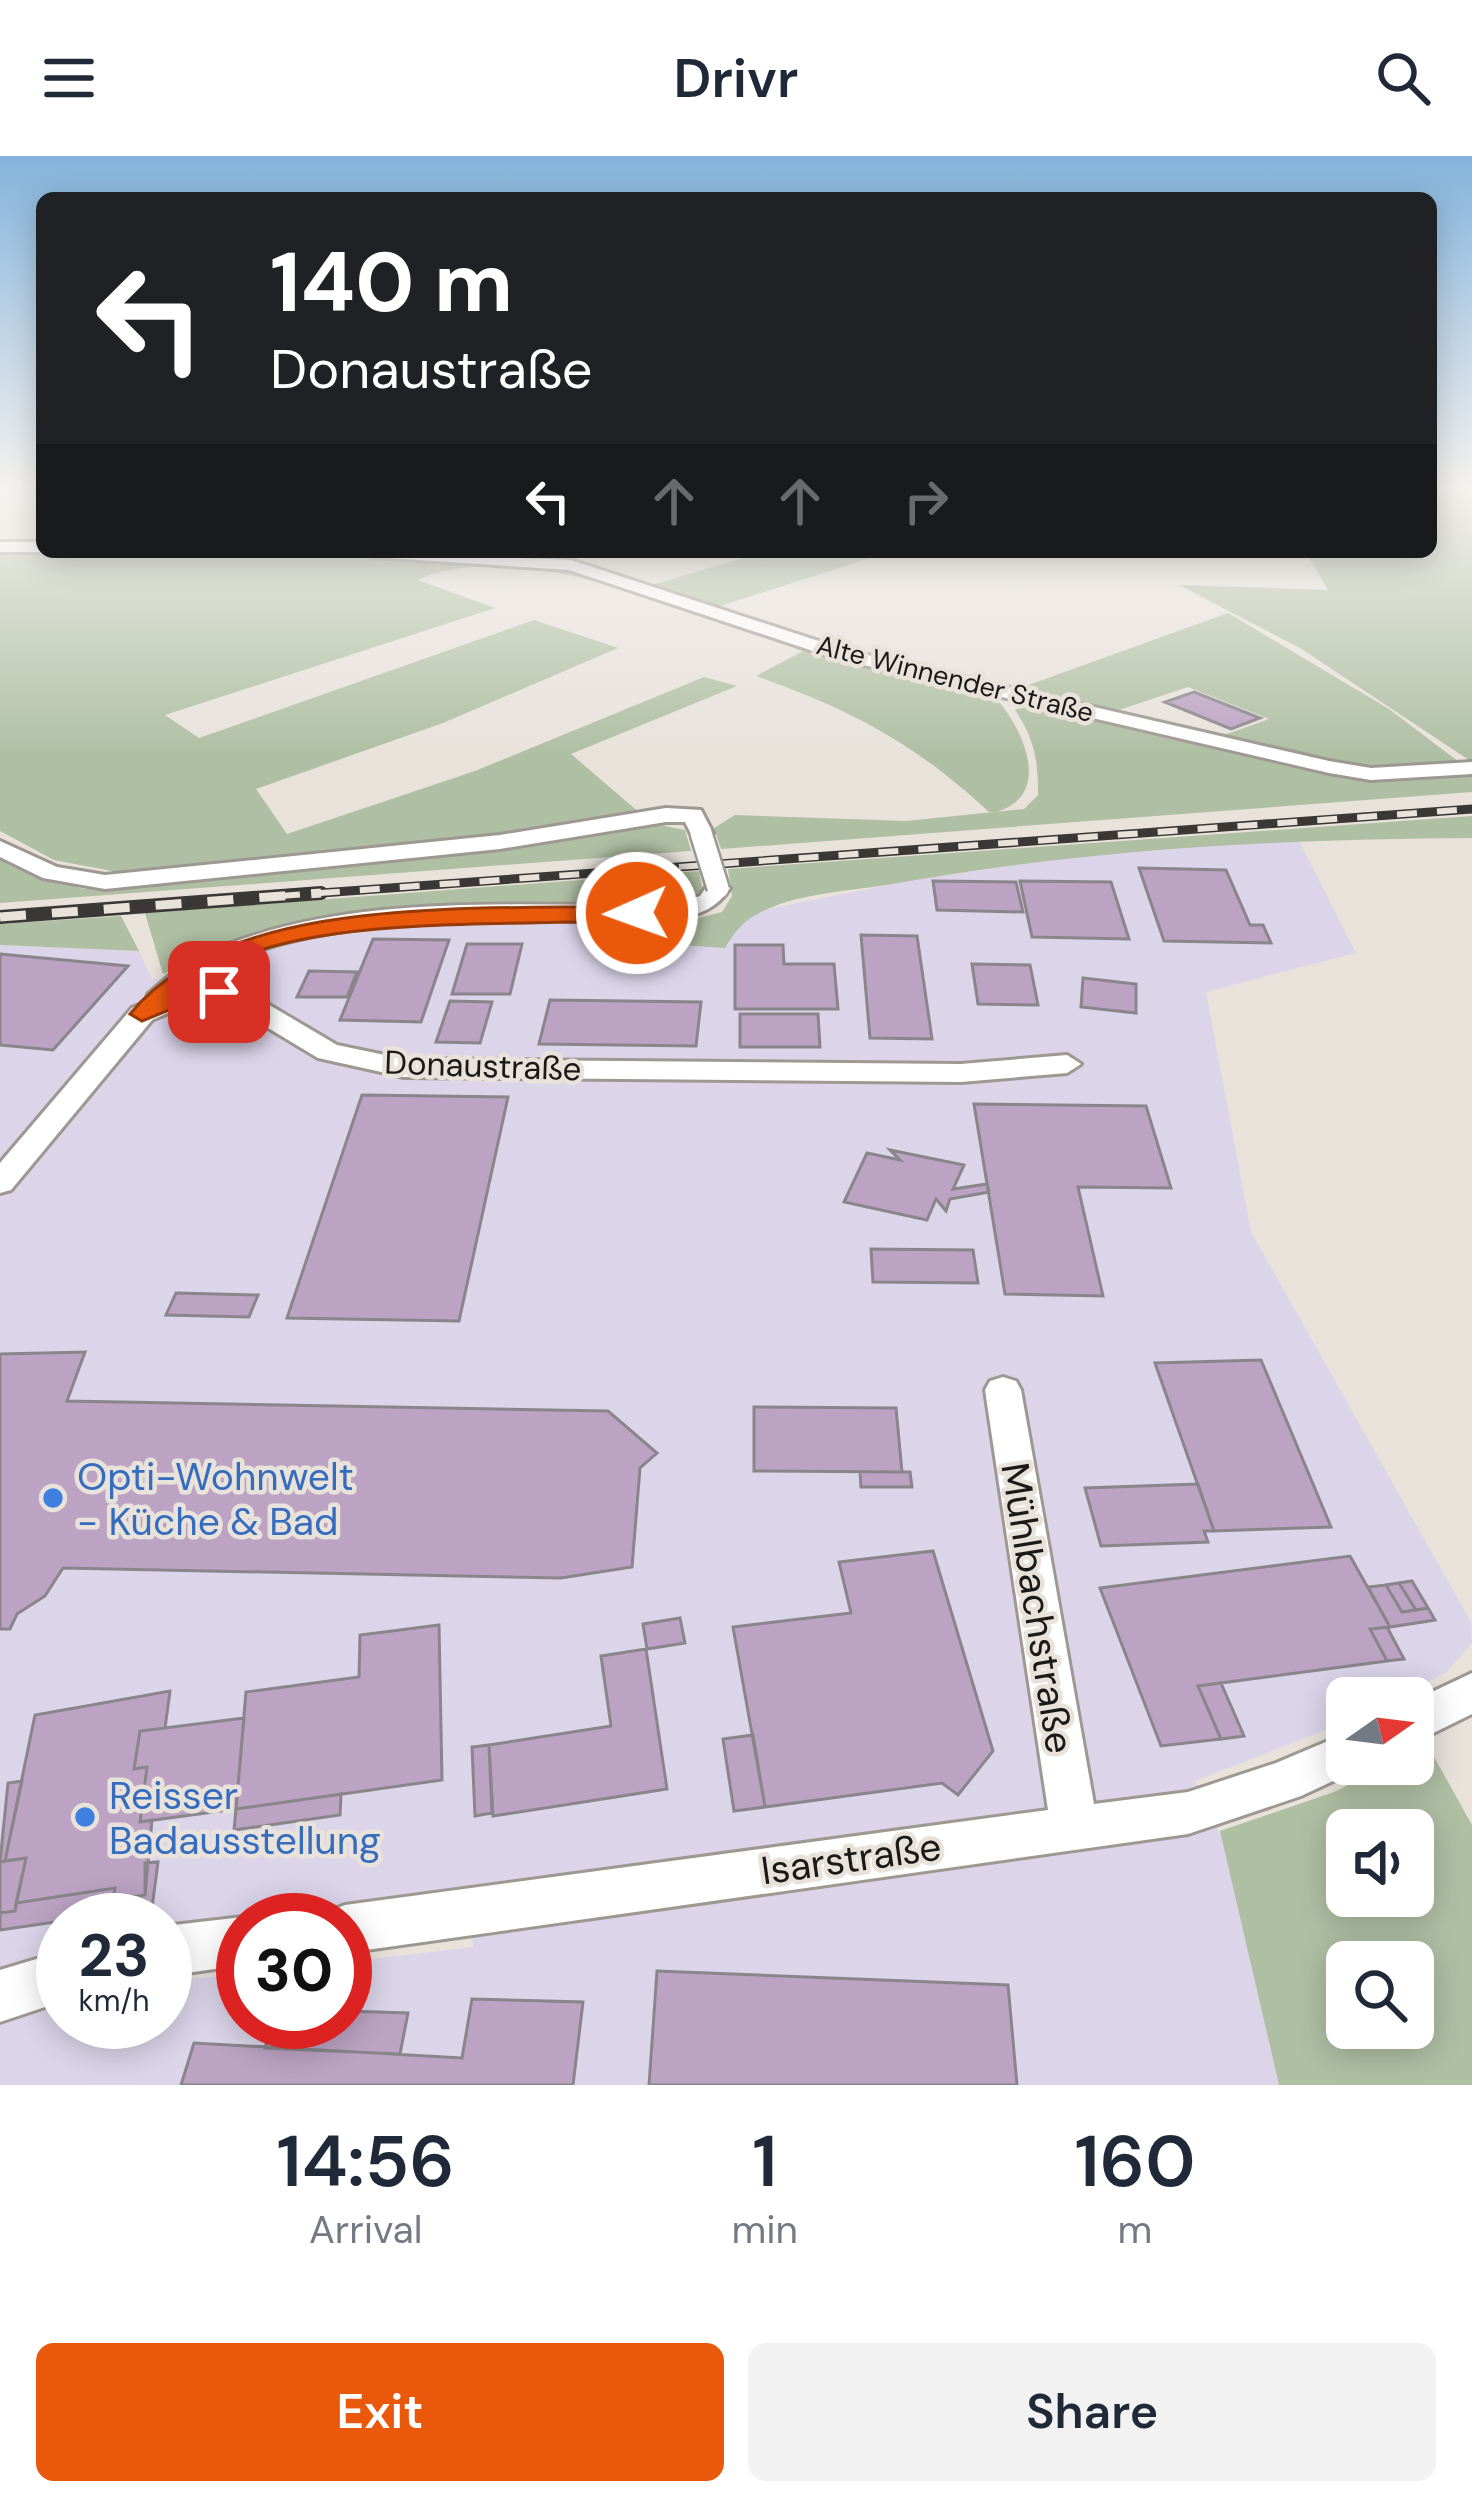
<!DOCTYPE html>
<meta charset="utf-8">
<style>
:root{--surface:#fff;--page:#f2f2f3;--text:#1f2937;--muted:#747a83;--accent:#ea580c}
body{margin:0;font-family:"DM Sans",sans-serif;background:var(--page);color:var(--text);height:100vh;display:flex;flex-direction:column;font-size:45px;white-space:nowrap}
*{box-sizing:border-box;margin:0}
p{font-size:39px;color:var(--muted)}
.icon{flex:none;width:66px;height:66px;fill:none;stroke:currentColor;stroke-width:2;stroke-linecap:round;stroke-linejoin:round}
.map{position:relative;height:1929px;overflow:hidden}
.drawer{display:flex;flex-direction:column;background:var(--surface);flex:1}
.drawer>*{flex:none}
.hud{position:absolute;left:36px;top:36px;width:1401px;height:366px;border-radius:18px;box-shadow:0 6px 30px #0003;background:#202124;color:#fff;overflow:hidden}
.needle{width:78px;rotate:76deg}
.tools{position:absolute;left:1326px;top:1521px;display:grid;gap:24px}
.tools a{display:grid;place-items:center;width:108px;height:108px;border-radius:18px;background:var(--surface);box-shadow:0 6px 30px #0003;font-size:60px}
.speed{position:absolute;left:36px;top:1737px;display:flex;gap:24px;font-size:60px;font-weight:700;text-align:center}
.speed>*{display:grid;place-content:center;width:156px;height:156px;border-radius:50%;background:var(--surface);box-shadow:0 6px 30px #0003;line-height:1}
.speed small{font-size:30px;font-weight:400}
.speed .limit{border:18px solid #d22;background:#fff;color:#111}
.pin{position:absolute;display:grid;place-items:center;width:102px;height:102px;color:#fff;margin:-51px;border-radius:24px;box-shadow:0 6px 18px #0006}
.me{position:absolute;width:132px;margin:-66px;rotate:268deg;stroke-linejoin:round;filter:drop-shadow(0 0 9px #0008)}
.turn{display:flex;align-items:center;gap:42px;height:252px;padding:0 36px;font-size:54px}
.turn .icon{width:156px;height:156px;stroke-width:2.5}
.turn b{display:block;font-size:84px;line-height:102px}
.lanes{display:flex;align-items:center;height:114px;padding:0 36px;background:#0003;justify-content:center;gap:60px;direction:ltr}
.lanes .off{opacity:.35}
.eta{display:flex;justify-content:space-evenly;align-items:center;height:204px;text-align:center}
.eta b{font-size:72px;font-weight:600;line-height:84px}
.primary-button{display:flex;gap:24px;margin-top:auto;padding:24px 36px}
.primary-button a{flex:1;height:138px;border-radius:18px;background:var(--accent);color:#fff;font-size:48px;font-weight:600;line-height:138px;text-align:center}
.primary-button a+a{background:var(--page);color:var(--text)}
header{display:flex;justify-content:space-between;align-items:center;height:156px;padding:0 36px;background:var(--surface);font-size:54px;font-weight:600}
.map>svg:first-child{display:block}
</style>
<header><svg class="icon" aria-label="menu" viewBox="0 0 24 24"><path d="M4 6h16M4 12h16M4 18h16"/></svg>Drivr<svg class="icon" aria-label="search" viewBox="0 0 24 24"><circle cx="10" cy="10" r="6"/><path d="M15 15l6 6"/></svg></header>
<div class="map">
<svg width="1472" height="1929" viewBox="0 0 1472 1929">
<rect width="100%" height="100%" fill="#e8e2db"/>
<!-- commercial -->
<path fill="#dcd5ea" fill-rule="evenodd" d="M1298 683 1356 797 1206 836 1251 1076 1471 1466 1472 1487 1447 1516 1395 1542H1347L1346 1566 1195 1625 1227 1692 1279 1929H0V789L139 795 152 823 219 822 249 798 301 784 459 765 690 764 681 789 767 753 914 724 1117 694ZM470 1739 473 1791 345 1806V1866H243V1818L189 1823 195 1777 243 1764H285ZM63 1764H165V1866H63Z"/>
<!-- green -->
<path fill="#afbfa3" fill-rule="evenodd" d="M1431 330H1472V606L1300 492 1179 429 1328 434 1306 396H1431Z
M0 393 431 399 567 411 840 500 993 539C1026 574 1055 645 990 657 915 587 852 554 756 520L803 495C701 460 519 378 418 424L495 452 165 559 199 582 534 464 618 492 443 567 256 633 287 678 475 615 704 521 737 530 571 598 641 658 309 703 122 717 54 704 0 675Z
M763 396H889L711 453 645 431Z
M1228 457 1389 553 1463 609 1363 611 1219 581 1269 563 1188 531 1104 559 1006 537Z
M1024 548 1370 624 1472 616V636L721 693 714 672 735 659 906 665 1024 653 1038 639C1038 604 1035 584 1015 554Z
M1472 660V682C1278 683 1089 693 898 727 855 735 802 736 763 755 744 764 736 774 725 792L680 789 690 764 722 756 732 740 728 713Z
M644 666 685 674 691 695 0 747V697L51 724 84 733 508 692Z
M699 715 703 736 670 750C500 756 321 746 163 818L145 757Z
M121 760 139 795 0 789V768Z
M1428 1590 1472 1669V1929H1279L1220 1675 1334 1636 1391 1608H1413V1598ZM1347 1674H1413V1740H1347ZM1347 1806H1413V1872H1347Z"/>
<!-- building -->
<path fill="#bca3c4" stroke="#89858b" stroke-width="3" d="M1194 536 1260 562 1231 573 1165 546Z
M1139 712 1226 714 1250 769H1263L1271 787 1164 785Z
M933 725 1016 726 1023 756 937 754Z
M1020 725 1111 726 1129 783 1032 781Z
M861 779 917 780 932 883 870 882Z
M373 783 449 784 421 866 340 864Z
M467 788H522L510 838H452Z
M467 788H522L510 838H452Z
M735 789H783L784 808H834L838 853H735Z
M0 798 128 810 53 894 0 889Z
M972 808 1030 809 1038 849 978 848Z
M309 815 357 816 347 841H297Z
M1083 822 1136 828V857L1081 851Z
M550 844 701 846 696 890 539 888Z
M450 845 492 846 480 887 436 886Z
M740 858H818L820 891H740Z
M362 939 508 941 459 1165 287 1162Z
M974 948 1146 950 1171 1032 1078 1031 1103 1140 1005 1138Z
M890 994 964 1009 953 1033 987 1028 989 1036 950 1043 946 1055 936 1043 927 1064 844 1046 867 997 900 1004Z
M871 1093 973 1094 978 1127 873 1126Z
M176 1137 258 1139 249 1161 166 1159Z
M85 1196 67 1245 608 1255 657 1297 640 1312 632 1411 561 1422 63 1412 45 1440 17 1458 10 1473H0V1198Z
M1261 1204 1331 1371 1214 1375 1155 1207Z
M754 1251 896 1252 902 1316 754 1315Z
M860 1316H910L912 1331H861Z
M1198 1328 1214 1375H1204L1208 1386 1101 1390 1085 1332Z
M933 1395 993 1595 958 1639 942 1627 765 1651 733 1471 851 1457 839 1406Z
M1350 1400 1390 1471 1370 1473 1387 1505 1198 1530 1221 1583 1161 1590 1100 1432Z
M1412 1425 1428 1452 1416 1454 1399 1427Z
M1399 1427 1416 1454 1402 1456 1386 1429Z
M1386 1429 1402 1456 1428 1452 1435 1464 1390 1471 1368 1431Z
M680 1462 685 1487 647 1493 643 1468Z
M439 1469 442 1624 236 1653 246 1536 359 1521 360 1479Z
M1387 1471 1404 1503 1387 1505 1370 1473Z
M646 1493 667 1633 493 1660 489 1589 611 1570 601 1500Z
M1221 1527 1244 1580 1221 1583 1198 1530Z
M170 1535 165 1572 140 1575 134 1613 147 1611 140 1666 152 1664 145 1739 113 1744 115 1732 16 1747 26 1702 5 1705 35 1559Z
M244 1562 236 1653 140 1666 147 1611 134 1613 140 1575Z
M753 1579 765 1651 734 1655 723 1583Z
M489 1589 492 1657 475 1660 472 1591Z
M22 1625 5 1705 0 1706 8 1627Z
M341 1638 340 1659 234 1674 236 1653Z
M26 1702 15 1755 0 1757V1706Z
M158 1706 152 1752 0 1774V1757L15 1755 16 1747 115 1732 113 1744 145 1739V1707Z
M657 1815 1008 1829 1017 1929H649Z
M472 1843 583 1846 573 1929H181L194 1887 462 1902Z
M345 1855 408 1857 400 1898 265 1892 272 1866H345Z"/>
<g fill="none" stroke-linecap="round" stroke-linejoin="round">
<!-- street casing -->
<g stroke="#9e9892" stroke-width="6">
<path id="street" d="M0 386H42V396H0Z
M365 396 571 404 846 494 1329 605 1371 612 1472 606V618L1371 624 1329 617 834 502 569 414 373 401Z
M666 652 701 654 713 677 701 684 693 682 685 666H666L500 693 105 733 43 722 0 701V685L57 711 105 719 500 679Z
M718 725 730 732C717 752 701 758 677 763 645 769 608 764 575 764 469 765 273 760 189 831L244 834 337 889 404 903 961 908 1067 899 1081 908 1067 917 961 926 404 921 318 902 228 848 191 847 152 864 11 1034 0 1037V1007L132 852 146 846 148 838C162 827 175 813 192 804 336 733 515 751 671 749L700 740 709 727Z
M1003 1221 1016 1225 1021 1234 1094 1648 1188 1636 1276 1607 1347 1577V1608L1363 1611 1301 1640 1188 1678 345 1797V1764H324L327 1756 345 1749 1048 1654 985 1234 990 1225Z
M1472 1517V1558L1413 1587V1545Z
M243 1761 251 1764H243V1809L165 1820V1770Z
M63 1795V1845L0 1866V1814Z"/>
</g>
<!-- street -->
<use href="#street" fill="#fff" fill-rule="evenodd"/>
<!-- rail-far1 casing -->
<g stroke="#3a3734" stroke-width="9">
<path id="rail-far1" d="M280 740 1472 653"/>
</g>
<!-- rail casing -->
<g stroke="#3a3734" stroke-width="14">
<path id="rail" d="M0 761 321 737"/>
</g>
<!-- rail-far1 -->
<use href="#rail-far1" stroke="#e8e2db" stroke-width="6" stroke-dasharray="20" stroke-linecap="butt"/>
<!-- rail -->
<use href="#rail" stroke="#e8e2db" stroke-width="9" stroke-dasharray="26" stroke-linecap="butt"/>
<!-- street-bridge casing -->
<g stroke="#9e9892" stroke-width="26" stroke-linecap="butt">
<path id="street-bridge" d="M701 677 718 732"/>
</g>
<!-- street-bridge -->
<use href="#street-bridge" stroke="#fff" stroke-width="21"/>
</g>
<!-- sky -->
<linearGradient id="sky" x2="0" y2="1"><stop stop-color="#83b3dc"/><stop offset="0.55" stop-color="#f5f2ef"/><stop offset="1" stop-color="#f5f2ef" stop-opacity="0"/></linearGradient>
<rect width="1472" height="600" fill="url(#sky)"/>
<!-- route -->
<path fill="#ea580c" stroke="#983908" stroke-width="3" d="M637 750 648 757 645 762C619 768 589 766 562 766 460 770 268 762 188 831H227V841L191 845 142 865 130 858C231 734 490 755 637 750Z"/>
<!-- markers -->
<g fill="#3f7fe0" stroke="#e8e2db" stroke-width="4.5">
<circle cx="53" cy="1342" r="12"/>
<circle cx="85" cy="1661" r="12"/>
</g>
<g text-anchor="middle" stroke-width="9" stroke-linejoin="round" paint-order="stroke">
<!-- far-street labels -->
<g font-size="27" fill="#1b1917" stroke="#e8e2db">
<text transform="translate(955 523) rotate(14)" y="9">Alte Winnender Straße</text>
</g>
<!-- street labels -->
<g font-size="33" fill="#1b1917" stroke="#e8e2db">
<text transform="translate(483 909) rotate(2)" y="12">Donaustraße</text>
</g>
<!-- near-shop labels -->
<g font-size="39" fill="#366cbe" stroke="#e8e2db" text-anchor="start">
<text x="77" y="1334">Opti-Wohnwelt<tspan x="77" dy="45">- Küche &amp; Bad</tspan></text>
<text x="109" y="1653">Reisser<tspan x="109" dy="45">Badausstellung</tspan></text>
</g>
<!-- near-street labels -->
<g font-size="39" fill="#1b1917" stroke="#e8e2db">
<text transform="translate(1038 1452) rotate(81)" y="14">Mühlbachstraße</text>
<text transform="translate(851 1702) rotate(-8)" y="14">Isarstraße</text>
</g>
</g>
</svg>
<div class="tools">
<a><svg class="needle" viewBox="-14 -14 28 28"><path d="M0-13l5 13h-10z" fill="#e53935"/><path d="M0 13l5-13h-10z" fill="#747a83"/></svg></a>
<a><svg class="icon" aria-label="sound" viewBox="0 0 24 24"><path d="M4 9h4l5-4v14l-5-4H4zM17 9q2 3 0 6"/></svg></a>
<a><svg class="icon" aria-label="search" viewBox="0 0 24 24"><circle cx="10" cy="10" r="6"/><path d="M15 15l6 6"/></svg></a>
</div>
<div class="speed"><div>23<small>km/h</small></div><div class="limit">30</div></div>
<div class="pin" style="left:219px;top:836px;background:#d93025"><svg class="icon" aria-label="arrive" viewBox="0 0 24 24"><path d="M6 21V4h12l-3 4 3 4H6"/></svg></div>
<svg class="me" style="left:637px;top:757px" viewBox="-20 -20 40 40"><circle r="17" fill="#ea580c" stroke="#fff" stroke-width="3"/><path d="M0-11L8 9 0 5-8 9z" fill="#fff"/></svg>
<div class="hud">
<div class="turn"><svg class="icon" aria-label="left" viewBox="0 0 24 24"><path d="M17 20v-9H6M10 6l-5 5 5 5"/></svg><div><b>140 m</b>Donaustraße</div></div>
<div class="lanes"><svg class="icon" aria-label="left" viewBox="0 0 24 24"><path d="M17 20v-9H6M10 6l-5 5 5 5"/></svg><svg class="icon off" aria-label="ahead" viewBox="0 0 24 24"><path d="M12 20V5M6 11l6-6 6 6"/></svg><svg class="icon off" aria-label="ahead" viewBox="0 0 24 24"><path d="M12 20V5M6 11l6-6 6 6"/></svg><svg class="icon off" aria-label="right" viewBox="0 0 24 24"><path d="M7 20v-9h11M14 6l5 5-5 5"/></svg></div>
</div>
</div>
<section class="drawer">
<div class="eta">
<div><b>14:56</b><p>Arrival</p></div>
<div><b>1</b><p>min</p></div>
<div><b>160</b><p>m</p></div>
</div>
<div class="primary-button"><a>Exit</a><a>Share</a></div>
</section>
